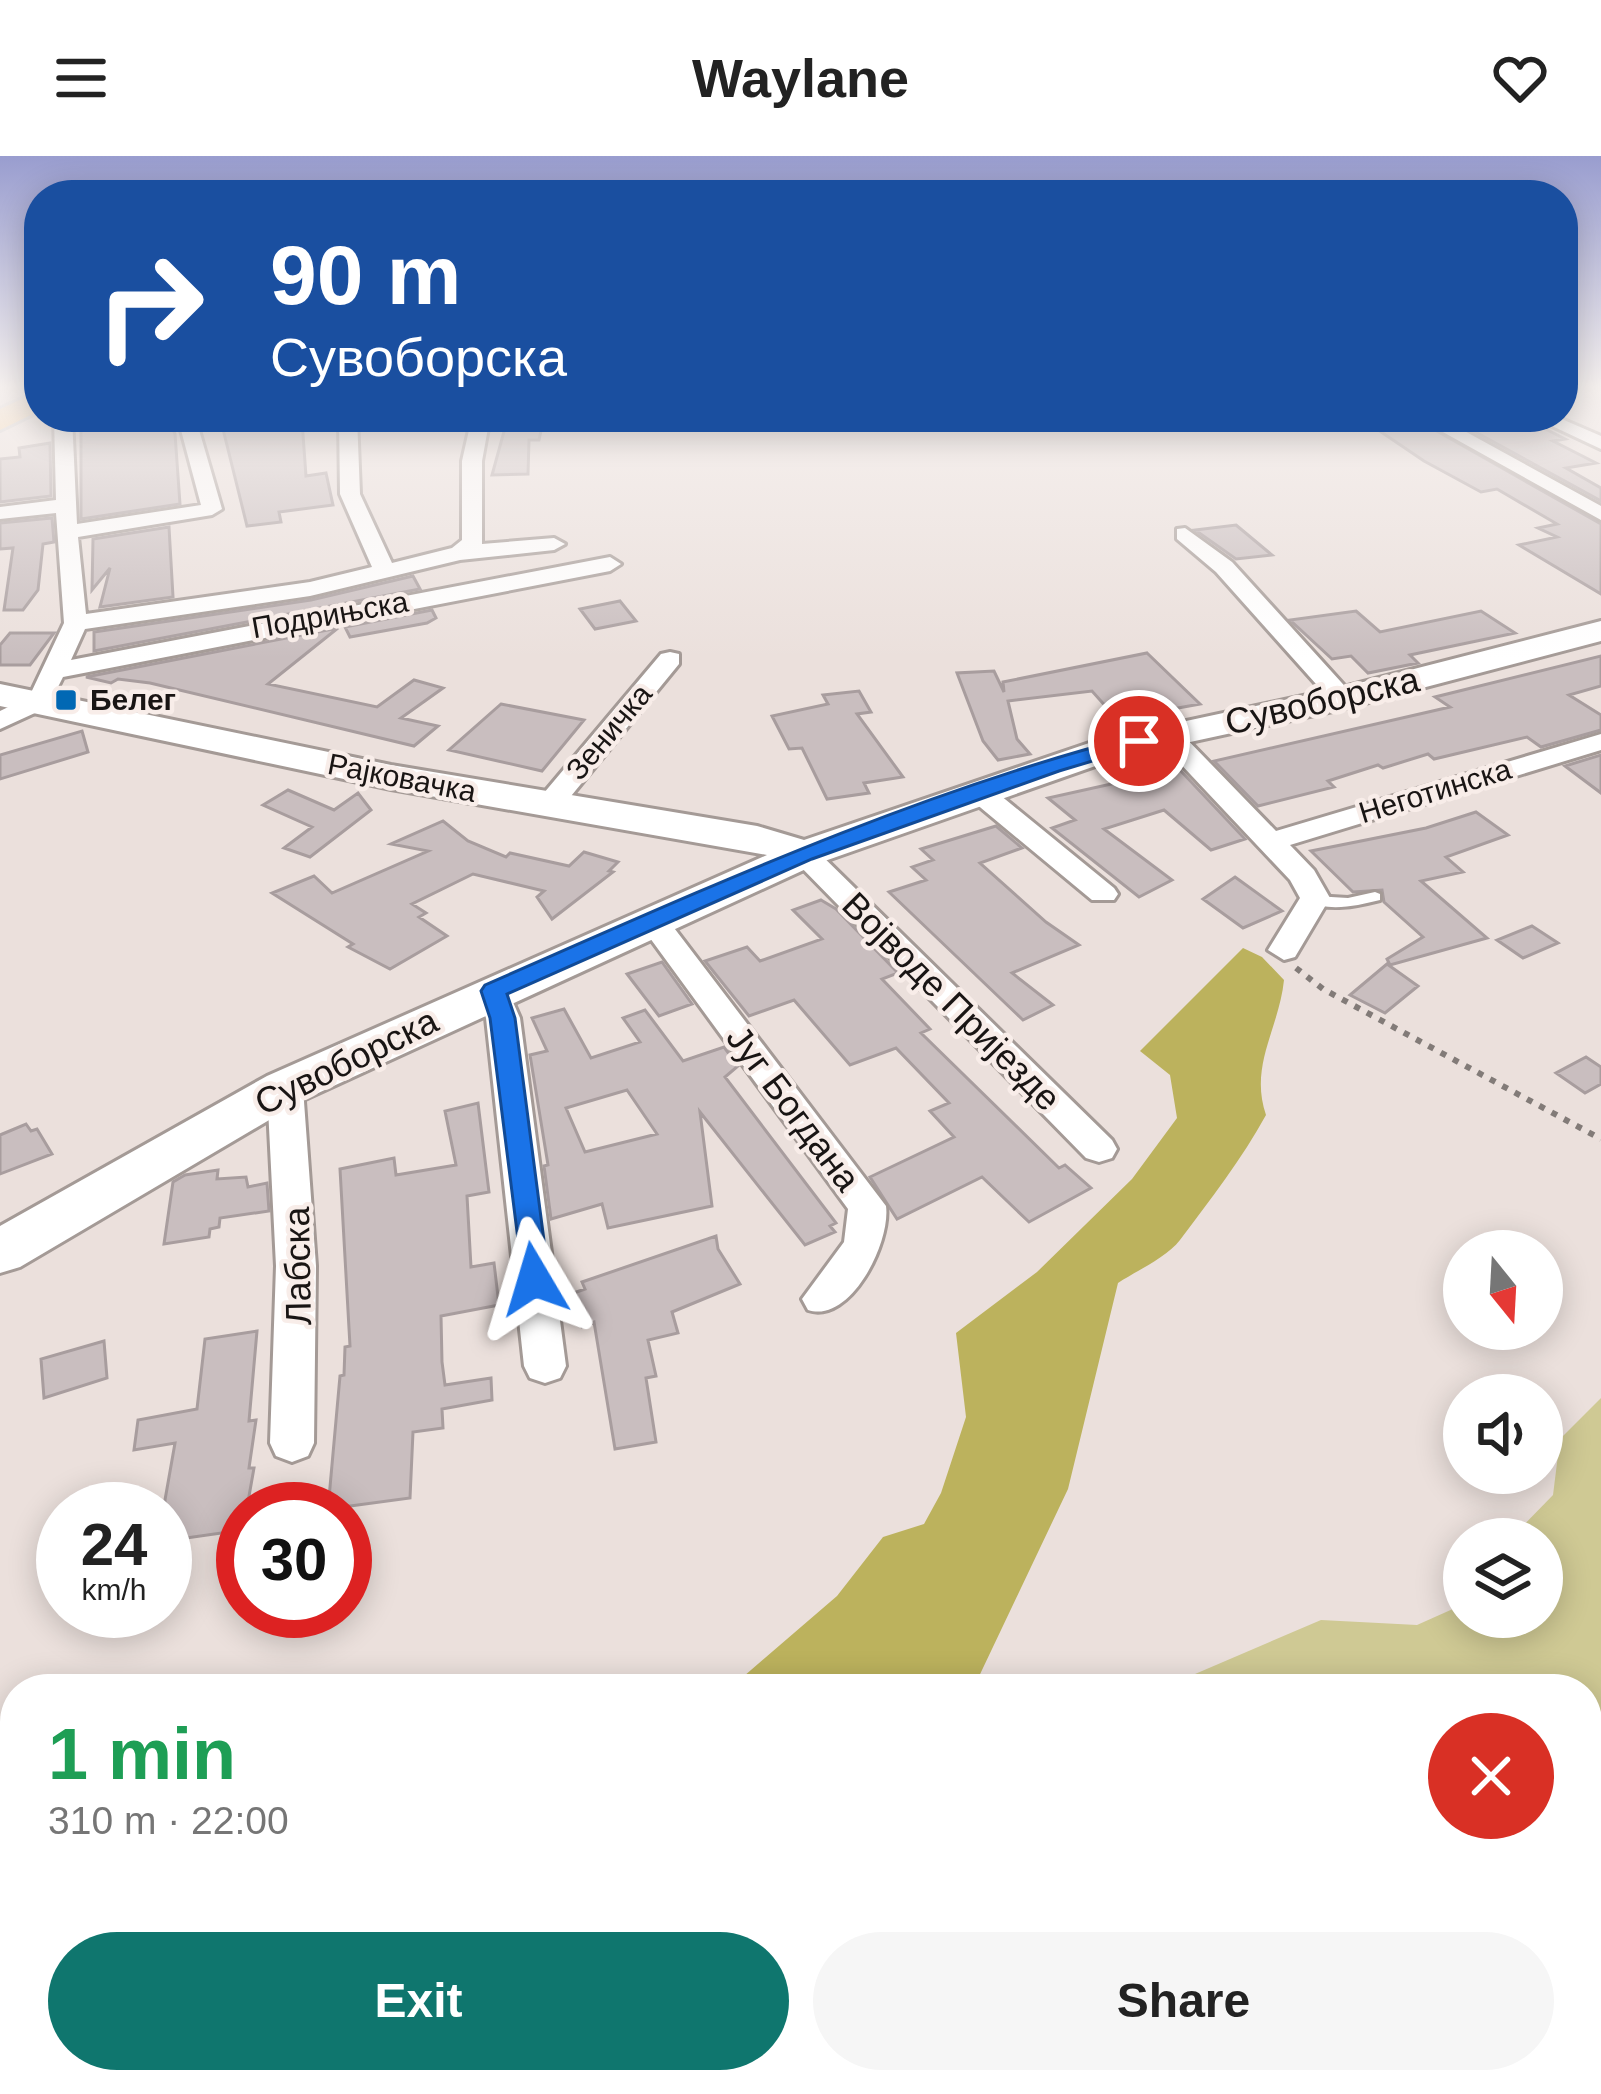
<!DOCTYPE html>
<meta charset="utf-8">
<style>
:root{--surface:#fff;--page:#f6f6f6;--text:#222;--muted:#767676;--accent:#0f766e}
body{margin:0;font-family:Helvetica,sans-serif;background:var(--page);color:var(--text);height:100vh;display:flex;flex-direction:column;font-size:45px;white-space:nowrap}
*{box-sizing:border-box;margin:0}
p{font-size:39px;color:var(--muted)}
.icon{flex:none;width:66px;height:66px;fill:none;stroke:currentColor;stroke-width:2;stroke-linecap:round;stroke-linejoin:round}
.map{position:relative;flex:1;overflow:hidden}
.drawer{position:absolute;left:0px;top:1518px;width:1602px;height:420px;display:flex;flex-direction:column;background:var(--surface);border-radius:48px 48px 0 0;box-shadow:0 6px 30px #0003}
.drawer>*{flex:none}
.top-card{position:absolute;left:24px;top:24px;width:1554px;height:252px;border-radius:48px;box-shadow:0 6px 30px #0003;background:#1a4fa0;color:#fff;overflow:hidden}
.needle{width:78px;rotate:162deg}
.fabs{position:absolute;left:1443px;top:1074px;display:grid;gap:24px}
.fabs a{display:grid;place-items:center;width:120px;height:120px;border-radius:50%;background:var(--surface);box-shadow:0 6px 30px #0003;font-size:60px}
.speed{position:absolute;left:36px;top:1326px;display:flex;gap:24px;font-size:60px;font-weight:700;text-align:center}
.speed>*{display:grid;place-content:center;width:156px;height:156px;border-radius:50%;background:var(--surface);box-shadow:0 6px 30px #0003;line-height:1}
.speed small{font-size:30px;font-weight:400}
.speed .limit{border:18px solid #d22;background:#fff;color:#111}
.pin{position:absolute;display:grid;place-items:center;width:102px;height:102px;color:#fff;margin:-51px;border:6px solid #fff;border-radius:50%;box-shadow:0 3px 12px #0007}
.me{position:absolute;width:132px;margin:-66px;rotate:353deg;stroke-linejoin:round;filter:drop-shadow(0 0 9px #0008)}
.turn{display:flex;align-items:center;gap:42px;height:252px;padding:0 48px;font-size:54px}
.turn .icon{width:156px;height:156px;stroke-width:2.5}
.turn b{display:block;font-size:84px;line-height:102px}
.round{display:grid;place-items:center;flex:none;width:126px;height:126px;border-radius:63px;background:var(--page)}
.summary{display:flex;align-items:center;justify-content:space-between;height:204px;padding:0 48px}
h1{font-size:72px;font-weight:700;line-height:90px;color:#1e9e55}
.cta{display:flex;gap:24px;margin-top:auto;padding:24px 48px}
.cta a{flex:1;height:138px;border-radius:72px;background:var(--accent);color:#fff;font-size:48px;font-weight:700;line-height:138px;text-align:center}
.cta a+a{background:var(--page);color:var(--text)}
header{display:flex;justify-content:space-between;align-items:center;height:156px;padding:0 48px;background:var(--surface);font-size:54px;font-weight:700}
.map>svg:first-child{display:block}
</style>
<header><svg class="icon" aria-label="menu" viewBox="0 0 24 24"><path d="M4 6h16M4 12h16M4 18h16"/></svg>Waylane<svg class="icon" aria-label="heart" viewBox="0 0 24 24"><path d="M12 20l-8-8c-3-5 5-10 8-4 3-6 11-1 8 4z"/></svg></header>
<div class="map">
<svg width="1601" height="1938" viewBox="0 0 1601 1938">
<rect width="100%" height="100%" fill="#ebe0dc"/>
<!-- green -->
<path fill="#cfc994" d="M1601 1242V1835L1587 1832V1533H1160L1321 1464 1417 1469 1464 1448V1461H1542V1383H1510L1553 1339 1560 1283Z"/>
<!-- forest -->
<path fill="#bcb25d" d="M1243 792 1262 801 1284 824C1279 873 1249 909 1266 959 1242 1003 1210 1044 1180 1084 1166 1102 1136 1115 1118 1127L1068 1333 973 1533H729L837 1440 883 1381 924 1368 941 1337 966 1261 956 1177 1037 1116 1132 1023 1177 962 1170 919 1140 895Z
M15 1825V1923H1228L1227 1938H0V1830Z"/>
<!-- building -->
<path fill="#c9bebf" stroke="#a89d9e" stroke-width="3" fill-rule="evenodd" d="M81 261H167L175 278 180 348 81 363Z
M220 261H290L291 266 302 265 306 320 326 317 333 349 279 356 281 366 247 370Z
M508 261H544L539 284H529L528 318 492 319Z
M1359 261H1412L1601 368V438L1519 389 1557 381 1538 372 1557 368 1497 333 1481 336 1424 305Z
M1448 261H1472L1485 268 1526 263 1565 283 1553 285 1596 307 1566 312 1601 332V345Z
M50 287 51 340 0 346V303L20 301 19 292Z
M52 362 54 386 43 388 38 434 23 454H4L13 392 0 393V367Z
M1236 369 1272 399 1236 403 1195 374Z
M169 371 173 441 100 451 110 412 92 434 93 383Z
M413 420 420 433 94 495V476L311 444Z
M620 445 636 465 595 473 580 453Z
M432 454 436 462 427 467 350 481 345 471Z
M1356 455 1380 476 1481 455 1515 477 1410 499 1418 507 1368 517 1351 500 1332 503 1290 464Z
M338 472 268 528 377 551 414 524 443 532 401 562 438 570 414 590 150 527 118 523 111 527 86 521Z
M10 477H54L30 509H0V489Z
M1147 497 1200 548 1117 563 1092 535 1008 545 1017 583 1030 598 998 604 983 585 957 517 994 515 1004 536 1003 526Z
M1601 500V530L1569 539 1601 559V574L1541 591 1527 581 1434 603 1428 598 1383 612 1378 609 1328 625 1334 631 1258 650 1214 605 1450 551 1435 541Z
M859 535 871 556 857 558 903 621 864 627 869 637 827 643 802 592 789 593 772 560 828 548 823 539Z
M501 548 584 564 542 615 449 594Z
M82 575 88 596 0 623V599Z
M1601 599V637L1565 610Z
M1179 613 1245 683 1211 694 1164 654 1104 673 1172 724 1139 741 1052 672 1075 664 1048 642Z
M288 634 334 654 358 637 371 654 310 701 284 692 312 671 263 649Z
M1476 656 1508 679 1446 701 1463 716 1421 725 1487 782 1390 809 1387 803 1423 781 1384 746 1382 734 1353 736 1311 695 1426 672Z
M443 665 468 685 506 701 510 697 569 710 584 696 618 706 609 715 613 716 552 763 537 741 544 735 473 718 412 748 426 757 419 761 447 780 390 813 348 791 353 788 272 737 314 720 332 737 428 695 391 688Z
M996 670 1022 692 980 707 1046 766 1079 789 1012 817 1053 849 1023 864 889 736 926 724 912 711 933 704 921 693Z
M1235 721 1282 755 1243 772 1203 743Z
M821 744 836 753 898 817 882 823 930 873 921 877 1059 1012 1065 1009 1091 1032 1029 1066 982 1021 897 1063 870 1021 954 981 930 955 949 947 896 892 850 909 794 844 749 860 705 805 747 791 760 805 822 783 793 754Z
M1532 770 1558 787 1523 802 1497 784Z
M662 806 692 848 659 860 627 818Z
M1387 808 1418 830 1385 857 1350 839Z
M564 853 591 902 640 886 623 862 645 854 683 905 724 891 738 910 725 921 836 1067 830 1070 835 1076 805 1089 700 956 712 1050 608 1072 602 1048 551 1063 544 1010 548 1009 530 899 547 895 532 862ZM627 934 657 978 585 996 566 952Z
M1586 901 1601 911V928L1585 937 1556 917Z
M478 947 489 1036 467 1040 471 1111 494 1107 499 1149 441 1160 442 1206 445 1229 491 1222 492 1244 442 1253 443 1272 413 1276 410 1342 328 1353 340 1220 344 1219 345 1191 350 1190 340 1013 394 1002 396 1019 456 1009 445 955Z
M26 968 31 975 37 973 52 998 0 1018V979Z
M218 1014 217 1023 246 1021 248 1031 267 1027 269 1055 220 1062 219 1071 210 1073 209 1081 164 1088 173 1026 185 1019Z
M716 1080 718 1093 740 1128 672 1156 678 1177 648 1184 656 1220 646 1222 656 1286 615 1293 594 1166 582 1171 568 1139 585 1133 582 1126Z
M257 1175 249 1265 256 1264 249 1312H254L243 1374 165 1385V1344L175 1287 134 1294 138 1264 197 1253 205 1183Z
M104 1185 107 1222 44 1242 41 1203Z"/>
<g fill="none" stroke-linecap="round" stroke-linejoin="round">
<!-- service casing -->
<g stroke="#a49a96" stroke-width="6">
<path id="service" d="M1375 736 1380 738V744C1356 750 1329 756 1306 745L1314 740 1348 742Z"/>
</g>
<!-- minor casing -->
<g stroke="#a49a96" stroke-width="6">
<path id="minor" d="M54 261H72L77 368 201 349 181 274 183 261H201L199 274 222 353 212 359 78 381 86 458 310 426 372 411 340 338 339 261H357L360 338 392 407 452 392 462 384V305L472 261H490L482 305V388L554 382 565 388 554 394 460 404 310 440 85 473 71 504 610 401 621 408 610 415 63 521 48 551 0 573V555L29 541 64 467 56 357 0 363V351L56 344Z
M1416 261H1439L1601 350V364Z
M1533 261H1557L1601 280V293Z
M1185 372 1232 406 1351 537 1355 542 1351 547H1333L1216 416 1177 383V373Z
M670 496 679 498V508L558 656H538L534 650 538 644 661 498Z
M1167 570 1176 572 1276 675 1601 578V594L1290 689 1314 714 1330 742 1295 801 1284 804 1268 794 1300 742 1290 724 1158 584 1154 578 1158 572Z
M979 628 989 630 1114 732 1118 738 1114 744H1092L969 642 965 636 969 630Z
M804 689 814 692 1112 984 1117 993 1112 1002 1099 1006 1086 1002 794 704 789 698Z
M654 758 665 760 886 1050C891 1087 850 1168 808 1154L802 1143 844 1086 848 1053 639 767Z
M493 825 505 828 520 862 566 1210 560 1222 545 1227 530 1222 524 1210 486 862 477 835 481 828Z
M285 920 297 923 303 932 316 1110 314 1287 308 1300 292 1306 276 1300 270 1287 276 1110 267 932 273 923Z"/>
</g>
<!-- secondary casing -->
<g stroke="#a49a96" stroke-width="6">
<path id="secondary" d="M1601 465V485L1342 553 1121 601 819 707 303 944 20 1111 0 1117V1070L267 920 767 699 391 633 0 550V528L391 609 757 670 804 684 1098 584 1340 532Z"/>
</g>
<!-- primary casing -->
<g stroke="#c3c2c2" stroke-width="6">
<path id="primary" d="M39 235V255L0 274V253Z"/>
</g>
<!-- path -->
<path stroke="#827b78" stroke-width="6" stroke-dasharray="6 8" stroke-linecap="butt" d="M1296 812 1323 833 1601 983"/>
<!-- service -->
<use href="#service" fill="#fff" fill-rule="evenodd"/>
<!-- minor -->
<use href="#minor" fill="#fff" fill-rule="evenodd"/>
<!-- secondary -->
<use href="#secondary" fill="#fff" fill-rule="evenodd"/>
<!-- primary -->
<use href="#primary" fill="#f9cb88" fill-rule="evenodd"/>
</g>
<!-- sky -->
<linearGradient id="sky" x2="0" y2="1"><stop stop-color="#999dcf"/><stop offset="0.46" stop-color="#f6f1ef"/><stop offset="1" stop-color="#f6f1ef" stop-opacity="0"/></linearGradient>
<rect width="1601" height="502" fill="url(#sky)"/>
<!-- route -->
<path fill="#1a73e8" stroke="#114b97" stroke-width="3" d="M1139 579 1146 580V589L1059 615 812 703 507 838 515 862 549 1123 545 1131H524L490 862 481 835 485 829C698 736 912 637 1139 579Z"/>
<!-- markers -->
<rect fill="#0168b4" stroke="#f8ede9" stroke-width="4.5" x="54" y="532" width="24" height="24" rx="6"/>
<g text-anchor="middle" stroke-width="9" stroke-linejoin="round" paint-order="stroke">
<!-- far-street labels -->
<g font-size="30" fill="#191514" stroke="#f8ede9">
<text transform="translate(330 459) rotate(-10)" y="10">Подрињска</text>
<text transform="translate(609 576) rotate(-50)" y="10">Зеничка</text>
<text transform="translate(402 622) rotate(11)" y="10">Рајковачка</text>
<text transform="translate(1435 635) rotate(-17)" y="10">Неготинска</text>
</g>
<!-- far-poi labels -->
<g font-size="30" font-weight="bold" fill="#191514" stroke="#f8ede9" text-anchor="start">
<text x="90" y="554">Белег</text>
</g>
<!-- street labels -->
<g font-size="36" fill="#191514" stroke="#f8ede9">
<text transform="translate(1322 544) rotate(-13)" y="13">Сувоборска</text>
<text transform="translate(952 845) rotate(45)" y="13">Војводе Пријезде</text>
<text transform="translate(346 905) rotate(-26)" y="13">Сувоборска</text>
<text transform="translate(794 952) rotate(53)" y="13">Југ Богдана</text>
<text transform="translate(297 1110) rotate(-91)" y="13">Лабска</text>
</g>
</g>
</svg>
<div class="fabs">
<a><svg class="needle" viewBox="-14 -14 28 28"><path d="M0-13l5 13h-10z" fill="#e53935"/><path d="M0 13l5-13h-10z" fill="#767676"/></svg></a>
<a><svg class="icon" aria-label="sound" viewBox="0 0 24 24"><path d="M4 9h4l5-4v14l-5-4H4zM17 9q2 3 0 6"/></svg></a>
<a><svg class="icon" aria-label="layers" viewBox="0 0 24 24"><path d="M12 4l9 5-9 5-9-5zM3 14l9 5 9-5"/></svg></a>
</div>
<div class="speed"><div>24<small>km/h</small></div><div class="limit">30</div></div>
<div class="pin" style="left:1139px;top:585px;background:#d93025"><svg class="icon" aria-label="arrive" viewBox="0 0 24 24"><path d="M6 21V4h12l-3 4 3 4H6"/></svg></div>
<svg class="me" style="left:534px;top:1123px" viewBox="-20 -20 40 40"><path d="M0-17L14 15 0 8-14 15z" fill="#1a73e8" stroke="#fff" stroke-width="4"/></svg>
<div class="top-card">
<div class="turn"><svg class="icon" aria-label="right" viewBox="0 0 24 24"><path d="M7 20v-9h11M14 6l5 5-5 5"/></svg><div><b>90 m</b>Сувоборска</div></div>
</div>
<section class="drawer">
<div class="summary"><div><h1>1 min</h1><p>310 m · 22:00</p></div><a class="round" style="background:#d93025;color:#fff"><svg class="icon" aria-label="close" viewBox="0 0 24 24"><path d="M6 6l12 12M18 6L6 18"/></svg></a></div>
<div class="cta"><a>Exit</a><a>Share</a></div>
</section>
</div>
